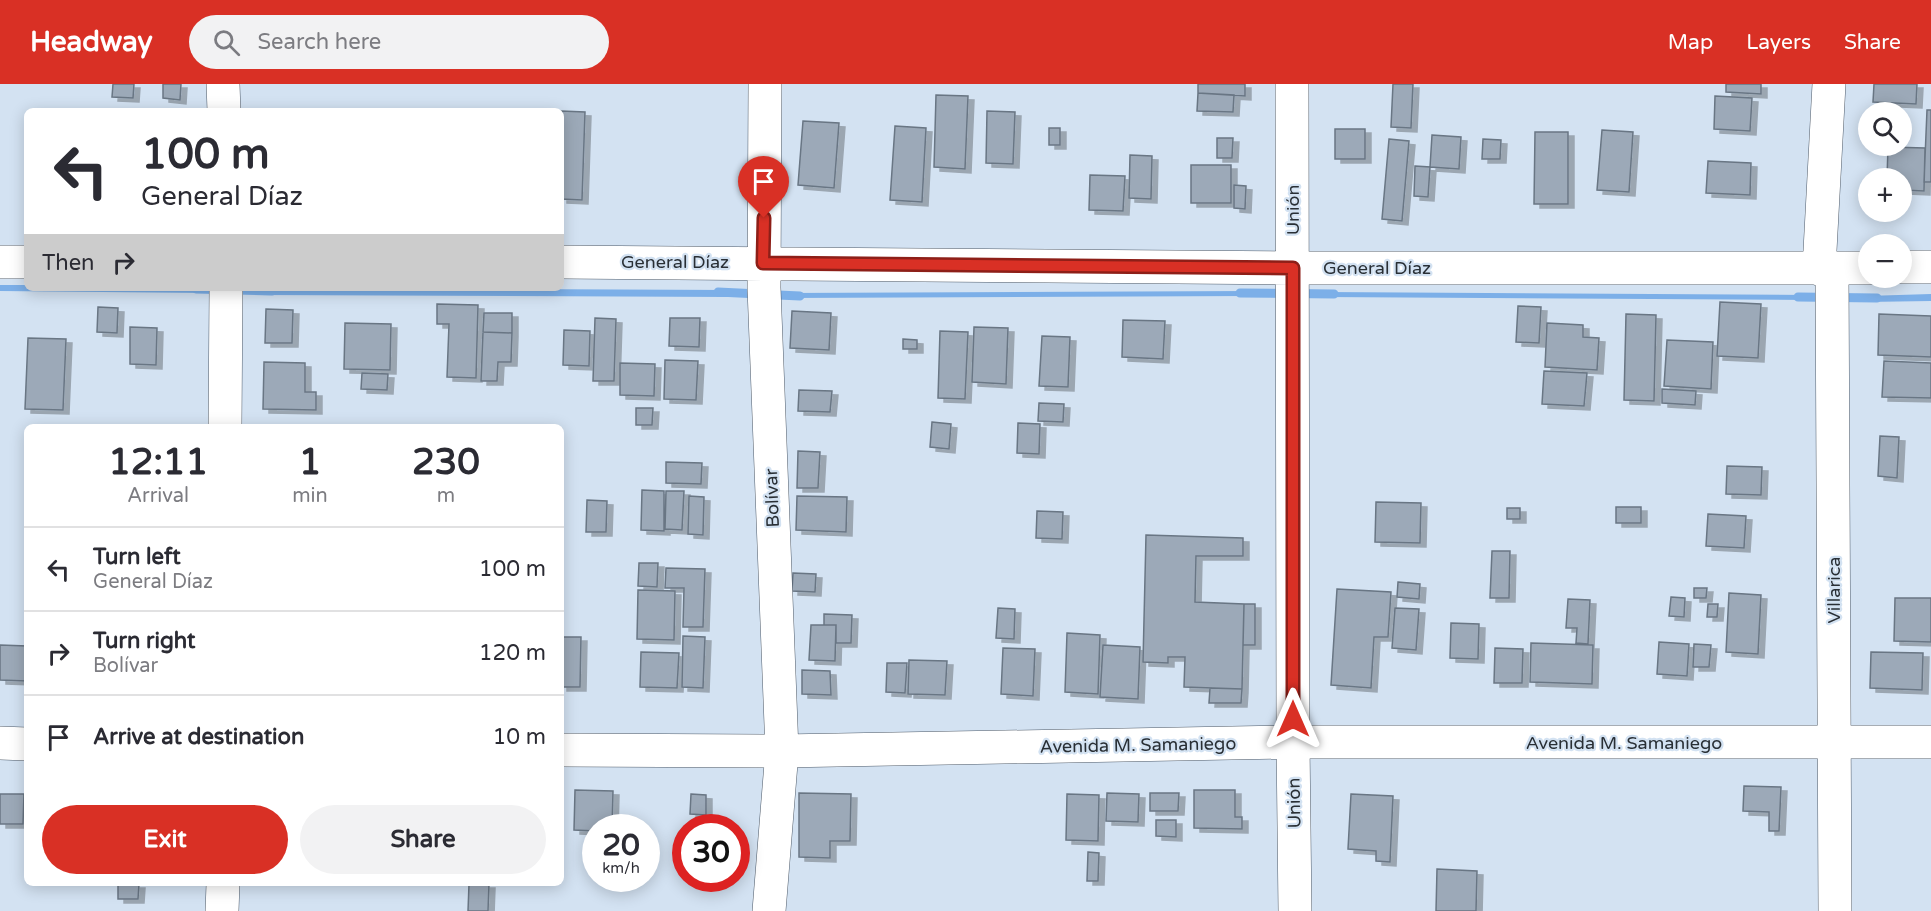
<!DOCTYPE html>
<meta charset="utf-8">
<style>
:root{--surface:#fff;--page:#f2f2f3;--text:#2b2b33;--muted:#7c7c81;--line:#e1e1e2;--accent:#d93025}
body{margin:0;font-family:"Varela Round",sans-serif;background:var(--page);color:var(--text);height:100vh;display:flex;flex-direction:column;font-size:22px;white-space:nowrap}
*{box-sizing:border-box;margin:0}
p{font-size:20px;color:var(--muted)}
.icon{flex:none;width:33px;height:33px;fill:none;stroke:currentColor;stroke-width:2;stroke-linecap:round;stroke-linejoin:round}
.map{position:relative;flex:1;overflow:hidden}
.side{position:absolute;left:24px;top:340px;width:540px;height:462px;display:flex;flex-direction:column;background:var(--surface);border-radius:9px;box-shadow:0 3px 15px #0003}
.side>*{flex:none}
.hud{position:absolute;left:24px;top:24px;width:540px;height:183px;border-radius:9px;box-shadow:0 3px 15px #0003;background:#fff;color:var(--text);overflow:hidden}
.fabs{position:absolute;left:1858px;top:18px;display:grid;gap:12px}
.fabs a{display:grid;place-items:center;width:54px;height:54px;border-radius:50%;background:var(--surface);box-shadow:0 3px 15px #0003;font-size:30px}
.speed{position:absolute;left:582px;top:730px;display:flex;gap:12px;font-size:30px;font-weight:700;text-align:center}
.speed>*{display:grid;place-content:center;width:78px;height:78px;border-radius:50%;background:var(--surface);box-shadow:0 3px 15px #0003;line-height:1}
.speed small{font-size:15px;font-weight:400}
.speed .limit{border:9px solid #d22;background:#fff;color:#111}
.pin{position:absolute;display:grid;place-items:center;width:51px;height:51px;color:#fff;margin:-62px -26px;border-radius:50% 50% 50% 0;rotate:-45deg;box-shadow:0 0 6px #0007}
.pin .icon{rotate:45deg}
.me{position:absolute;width:66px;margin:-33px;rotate:0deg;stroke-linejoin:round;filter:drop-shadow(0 0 4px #0008)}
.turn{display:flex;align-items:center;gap:21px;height:126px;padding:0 18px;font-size:27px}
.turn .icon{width:78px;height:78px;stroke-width:2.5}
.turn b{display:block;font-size:42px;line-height:51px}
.then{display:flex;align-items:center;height:57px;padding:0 18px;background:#0003;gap:12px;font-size:22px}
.eta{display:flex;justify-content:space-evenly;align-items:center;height:102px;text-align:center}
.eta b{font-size:36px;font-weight:700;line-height:42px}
.cta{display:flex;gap:12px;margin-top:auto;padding:12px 18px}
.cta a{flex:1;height:69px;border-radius:36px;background:var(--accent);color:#fff;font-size:24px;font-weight:700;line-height:69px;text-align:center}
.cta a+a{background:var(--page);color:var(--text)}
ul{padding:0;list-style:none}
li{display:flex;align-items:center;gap:18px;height:84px;padding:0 18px;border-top:2px solid var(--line)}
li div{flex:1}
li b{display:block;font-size:22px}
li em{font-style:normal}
header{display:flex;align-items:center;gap:36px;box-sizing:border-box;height:84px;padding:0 30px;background:var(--accent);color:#fff}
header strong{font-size:28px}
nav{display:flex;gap:33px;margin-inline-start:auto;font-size:21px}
.search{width:420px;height:54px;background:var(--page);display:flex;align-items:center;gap:15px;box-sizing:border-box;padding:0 21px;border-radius:33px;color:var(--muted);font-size:22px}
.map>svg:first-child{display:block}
</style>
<header>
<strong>Headway</strong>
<div class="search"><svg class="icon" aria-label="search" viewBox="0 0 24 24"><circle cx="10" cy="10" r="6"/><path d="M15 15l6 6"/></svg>Search here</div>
<nav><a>Map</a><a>Layers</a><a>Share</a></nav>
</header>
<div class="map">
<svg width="1931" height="827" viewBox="0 0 1931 827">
<defs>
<filter id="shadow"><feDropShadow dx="6" dy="4" stdDeviation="0" flood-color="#0004"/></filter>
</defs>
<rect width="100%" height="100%" fill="#d3e2f2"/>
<!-- water -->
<path fill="#7cafe8" d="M0 201H27V204H207L206 209 0 207Z
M260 204 730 206V213L261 211Z
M1250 207V212L788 214V209Z
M1324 208 1809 211V216L1324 213Z
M1931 210V217L1865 218 1866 212Z"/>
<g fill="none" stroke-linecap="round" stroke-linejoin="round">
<!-- stream -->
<path stroke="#7cafe8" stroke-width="9" d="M196 205 272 207
M718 208 800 212
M1240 209 1334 210
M1798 213 1877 214"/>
</g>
<!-- building -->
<path fill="#9ca9b8" stroke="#697684" stroke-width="1.5" filter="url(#shadow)" d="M113 0H134L133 14 112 13Z
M163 0H181L180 16 163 14Z
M1198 0H1245V12L1198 9Z
M1393 0H1413L1411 44 1391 43Z
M1726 0H1761V10L1726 8Z
M1874 0H1917L1916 20 1873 18Z
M1198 9 1234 11 1233 28 1197 27Z
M936 11 968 12 965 85 934 83Z
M1715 12 1752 14 1750 47 1714 45Z
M1927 26H1931V98H1924Z
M561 27 585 28 582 116 561 115Z
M987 27 1015 28 1013 80 986 79Z
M803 37 839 39 834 104 798 101Z
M895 42 926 44 922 118 890 116Z
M1049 44H1060V61H1049Z
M1335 45H1365V75H1335Z
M1602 46 1633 48 1629 108 1597 106Z
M1535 48H1568V120H1534Z
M1432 51 1461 53 1459 85 1430 83Z
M1217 54H1233L1232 74H1217Z
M1389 55 1409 57 1402 137 1382 135Z
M1483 55 1501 56 1500 75H1482Z
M1888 63 1925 64 1924 107 1902 106V94H1887Z
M1130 71 1152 72 1151 115 1129 114Z
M1708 77 1751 79 1750 111 1706 109Z
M1191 81H1231V119H1191Z
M1415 82 1430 83 1428 113 1414 112Z
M1090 91 1125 92 1123 127 1089 126Z
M1234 101 1246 102 1245 125 1234 124Z
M1720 218 1761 220 1758 274 1717 272Z
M437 220 478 221 476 294 447 293 449 240H437Z
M1518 222 1541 223 1539 259 1516 258Z
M98 223 118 224 117 249 97 248Z
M266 225 293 226 292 259H265Z
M792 227 831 229 829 266 790 264Z
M484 229H512V249L483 248Z
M1626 230 1656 231 1654 317 1624 316Z
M1879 230 1931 232V273L1878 271Z
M595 234 616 235 614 297H593Z
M670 234H700L699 263 669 262Z
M1123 236 1165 237 1163 275 1122 273Z
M345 239 391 240 390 286 344 285Z
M1547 239 1583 241V253L1599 254 1597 286 1545 283Z
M130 243 157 244 156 281 130 280Z
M974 243 1008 244 1006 300 972 298Z
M564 246 590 247 589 282 563 281Z
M940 247 968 248 965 315 938 314Z
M483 248 512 249 511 278H498L497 297H481Z
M1042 252 1070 253 1068 303 1039 302Z
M28 254 66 255 63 326 25 325Z
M903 255 917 256V265H903Z
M1667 256 1713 258 1711 305 1664 302Z
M665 276 698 277 696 316 664 315Z
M1884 277 1931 279V314L1882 313Z
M264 278 305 279V308H316V326L263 325Z
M620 279 655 280 654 312 620 311Z
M1544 287 1587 289 1584 322 1542 320Z
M362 289 388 290 387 306 361 305Z
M1662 305 1696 307 1695 321 1662 319Z
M799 306 832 307 830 328 798 327Z
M1039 319 1064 320 1063 338 1038 337Z
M636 324H653L652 341H636Z
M932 338 951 340 949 365 930 363Z
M1018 339 1040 340 1039 370 1017 369Z
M1880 352 1899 353 1897 394 1878 392Z
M798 367 820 368 818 404H797Z
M666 378 702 379 701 400 666 399Z
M1727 382 1762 383 1761 411 1726 410Z
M642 406 664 407V447L641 446Z
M666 407H684L682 446 665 445Z
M689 412 704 413 703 451 688 450Z
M797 412 847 413 846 448 796 446Z
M587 416 607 417 606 448H586Z
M1376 418 1421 419 1420 459 1375 458Z
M1616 423H1641V439H1616Z
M1507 424H1520V435H1507Z
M1037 427 1063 428 1062 455 1036 454Z
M1708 430 1746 432 1744 464 1706 462Z
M1146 451 1243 454V472H1196L1195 518 1244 520 1242 605 1184 603 1185 573H1168V579L1143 578Z
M1492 467H1510L1509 514H1490Z
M639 479H658L657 503 638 502Z
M666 484 705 485 703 543H683L684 504H665Z
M793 489 816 490 815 508 792 507Z
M1398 498 1420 500 1419 515 1397 513Z
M1694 504H1707L1706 514H1694Z
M1337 505 1391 508 1388 553H1374L1371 604 1331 601Z
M638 506 675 507 674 556 637 555Z
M1729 509 1761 511 1758 570 1726 568Z
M1671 513 1685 514 1684 533 1669 532Z
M1895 514H1931V558L1894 557Z
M1568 515 1590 516 1588 560 1576 559 1577 544H1566Z
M1244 520H1255V561H1243Z
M1708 520H1718L1717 533H1707Z
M998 524 1015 525 1014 555 996 554Z
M1395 524 1419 525 1416 566 1392 564Z
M824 530 852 531 851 559H836V541H824Z
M1451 539 1479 540 1478 575 1450 574Z
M811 541H836L835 577 809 576Z
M1067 549 1100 551 1098 610 1065 608Z
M683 552 705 553 703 604 682 603Z
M561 553H581L580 603H561Z
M1659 558 1689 560 1687 592 1657 590Z
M1531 559 1593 561 1592 600 1530 598Z
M1694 560 1711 561 1709 583H1693Z
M0 561 27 562V597L0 596Z
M1103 561 1140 563 1138 615 1100 613Z
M1003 564 1035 565 1033 612 1001 610Z
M1495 564 1523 565 1522 599H1494Z
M641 568 679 569 677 604 640 603Z
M1871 568 1923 569 1922 606 1870 604Z
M909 576 947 577 945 611 908 610Z
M887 579H907L905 609 886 608Z
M802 586 830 587 831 611 802 610Z
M1210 604 1242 605 1241 619H1209Z
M1744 702 1781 703 1779 747H1769V728L1743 727Z
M575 706 613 707 612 744H596V766H594L595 747 574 746Z
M1194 706H1235V733H1242V745L1194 744Z
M799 709 851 710 850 757H830V774L799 773Z
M1107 709 1139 710 1138 738 1106 737Z
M1150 709H1179L1178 727H1150Z
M0 710H24L23 740H0Z
M691 710 706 711V731L690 730Z
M1067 710 1099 711 1098 757 1066 756Z
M1351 710 1393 712 1390 778 1376 777V767L1348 765Z
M1156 736H1176V753L1156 752Z
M1088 768 1099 769 1098 797H1087Z
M1437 785 1477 787 1476 827H1436Z
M118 800H139L138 815H118Z
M469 800H489L488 827H468Z"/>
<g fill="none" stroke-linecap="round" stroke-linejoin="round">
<!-- street casing -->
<g stroke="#4f5b69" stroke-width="34">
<path id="street" d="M223 0 224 27
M765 0 764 204 782 667 769 827
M1292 0 1293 658 1295 827
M0 178H27
M561 178 1294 184H1869
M1902 183H1931
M1819 185 1829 0
M1832 185 1835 827
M225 344 226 204
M0 659 27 660
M561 666 782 667 1293 658H1931
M222 827 223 800"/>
</g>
<!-- street -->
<use href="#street" stroke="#fff" stroke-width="33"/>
</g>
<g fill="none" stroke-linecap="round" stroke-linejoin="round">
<!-- route casing -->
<g stroke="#8d1f18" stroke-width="15">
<path id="route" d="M764 134 763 179 1293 184V635"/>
</g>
<!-- route -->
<use href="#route" stroke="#d93025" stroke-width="10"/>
</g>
<g text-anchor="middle" stroke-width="4.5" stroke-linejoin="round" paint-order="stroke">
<!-- street labels -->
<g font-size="18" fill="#292f35" stroke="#d3e2f2">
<text transform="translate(1293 126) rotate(-90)" y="6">Unión</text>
<text x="675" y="184">General Díaz</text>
<text x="1377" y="190">General Díaz</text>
<text transform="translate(772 414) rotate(-92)" y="6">Bolívar</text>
<text transform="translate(1834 506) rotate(-90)" y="6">Villarica</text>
<text x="1624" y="665">Avenida M. Samaniego</text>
<text transform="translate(1138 661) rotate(-1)" y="6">Avenida M. Samaniego</text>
<text transform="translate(1294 719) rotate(-91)" y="6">Unión</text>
</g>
</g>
</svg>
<div class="fabs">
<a><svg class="icon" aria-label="search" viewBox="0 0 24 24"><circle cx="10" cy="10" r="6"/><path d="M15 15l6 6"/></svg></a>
<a>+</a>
<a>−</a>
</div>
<div class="speed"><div>20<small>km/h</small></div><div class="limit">30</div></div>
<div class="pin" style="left:764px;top:134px;background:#d93025"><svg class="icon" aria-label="arrive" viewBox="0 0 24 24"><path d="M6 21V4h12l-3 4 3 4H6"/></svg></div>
<svg class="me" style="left:1293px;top:635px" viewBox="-20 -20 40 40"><path d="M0-17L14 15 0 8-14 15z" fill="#d93025" stroke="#fff" stroke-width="4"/></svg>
<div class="hud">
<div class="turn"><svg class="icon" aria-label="left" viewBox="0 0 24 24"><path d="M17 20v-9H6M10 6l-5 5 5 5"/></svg><div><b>100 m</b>General Díaz</div></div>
<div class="then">Then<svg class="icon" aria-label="right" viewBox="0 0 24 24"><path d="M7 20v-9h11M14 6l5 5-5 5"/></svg></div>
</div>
<section class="side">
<div class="eta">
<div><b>12:11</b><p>Arrival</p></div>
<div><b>1</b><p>min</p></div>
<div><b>230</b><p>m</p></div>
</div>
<ul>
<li><svg class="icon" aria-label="left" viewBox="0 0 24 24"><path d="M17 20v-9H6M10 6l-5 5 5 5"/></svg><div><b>Turn left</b><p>General Díaz</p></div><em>100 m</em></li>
<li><svg class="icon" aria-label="right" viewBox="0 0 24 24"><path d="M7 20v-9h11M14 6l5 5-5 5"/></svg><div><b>Turn right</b><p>Bolívar</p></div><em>120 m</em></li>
<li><svg class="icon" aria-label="arrive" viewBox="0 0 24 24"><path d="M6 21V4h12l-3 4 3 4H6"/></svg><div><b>Arrive at destination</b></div><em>10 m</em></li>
</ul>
<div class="cta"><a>Exit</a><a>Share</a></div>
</section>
</div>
